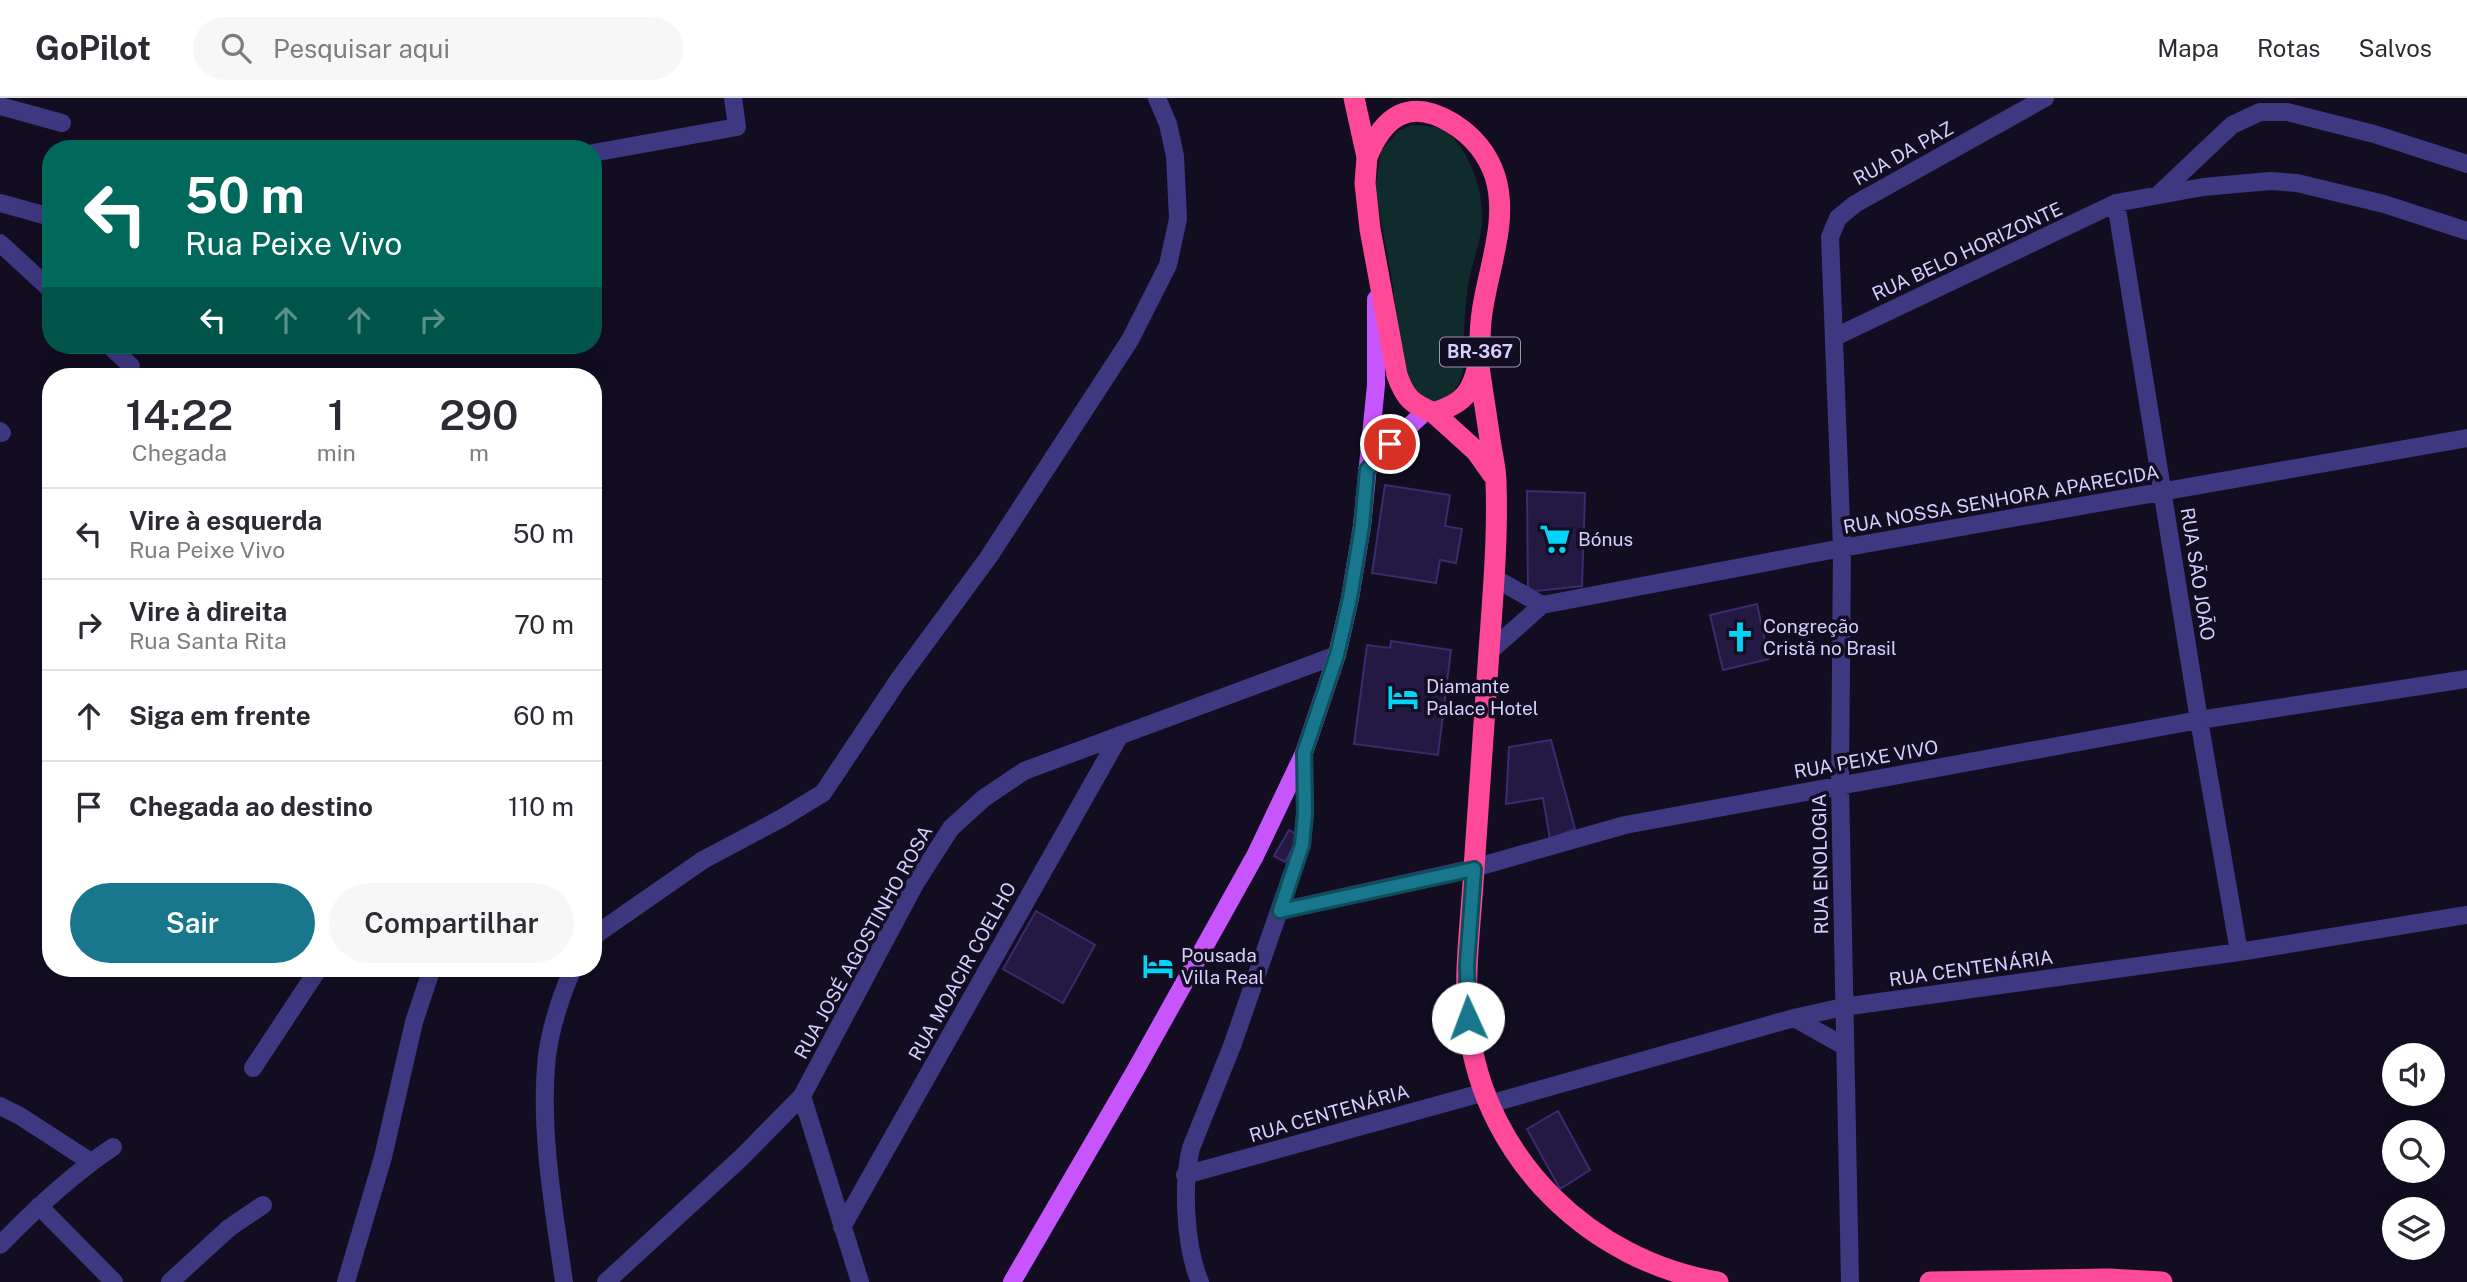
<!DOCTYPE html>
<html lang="pt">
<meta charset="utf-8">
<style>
:root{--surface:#fff;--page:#f7f7f7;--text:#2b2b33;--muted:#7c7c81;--line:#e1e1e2;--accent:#18778c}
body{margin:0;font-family:"Public Sans",sans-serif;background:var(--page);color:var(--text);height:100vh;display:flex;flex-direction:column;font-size:26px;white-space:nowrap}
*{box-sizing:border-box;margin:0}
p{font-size:23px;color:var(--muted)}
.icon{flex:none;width:38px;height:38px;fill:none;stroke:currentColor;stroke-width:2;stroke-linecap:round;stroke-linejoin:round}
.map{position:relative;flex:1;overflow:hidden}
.panel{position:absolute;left:42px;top:270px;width:560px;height:609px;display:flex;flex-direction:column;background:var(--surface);border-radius:28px;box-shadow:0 7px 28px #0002}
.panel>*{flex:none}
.hud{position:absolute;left:42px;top:42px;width:560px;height:214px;border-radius:28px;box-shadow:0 7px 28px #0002;background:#00695c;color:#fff;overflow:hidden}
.buttons{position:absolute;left:2382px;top:945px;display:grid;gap:14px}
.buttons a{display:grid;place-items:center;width:63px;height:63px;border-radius:50%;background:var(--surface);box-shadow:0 7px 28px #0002;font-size:35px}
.pin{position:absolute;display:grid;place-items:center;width:60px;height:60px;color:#fff;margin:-30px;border:4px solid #fff;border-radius:50%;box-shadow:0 2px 7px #0007}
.me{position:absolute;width:77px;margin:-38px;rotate:358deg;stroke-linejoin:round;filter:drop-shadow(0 0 5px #0008)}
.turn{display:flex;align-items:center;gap:24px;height:147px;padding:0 28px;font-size:32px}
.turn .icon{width:91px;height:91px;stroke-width:2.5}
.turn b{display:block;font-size:49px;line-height:60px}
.lanes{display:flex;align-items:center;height:66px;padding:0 28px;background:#0003;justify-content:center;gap:35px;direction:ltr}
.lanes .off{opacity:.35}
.eta{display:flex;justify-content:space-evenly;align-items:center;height:119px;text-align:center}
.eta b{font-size:42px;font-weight:600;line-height:49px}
.action{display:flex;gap:14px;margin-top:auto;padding:14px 28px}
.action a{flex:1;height:80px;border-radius:42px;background:var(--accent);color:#fff;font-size:28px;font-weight:600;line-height:80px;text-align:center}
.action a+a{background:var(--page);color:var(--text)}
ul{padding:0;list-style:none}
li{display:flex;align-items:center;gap:21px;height:91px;padding:0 28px;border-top:2px solid var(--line)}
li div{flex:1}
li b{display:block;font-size:26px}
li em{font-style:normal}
header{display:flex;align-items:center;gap:42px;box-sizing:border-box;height:98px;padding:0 35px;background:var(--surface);border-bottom:2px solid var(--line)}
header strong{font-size:33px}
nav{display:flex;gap:38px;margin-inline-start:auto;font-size:24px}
.search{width:490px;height:63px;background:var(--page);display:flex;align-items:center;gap:18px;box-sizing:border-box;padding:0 24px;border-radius:38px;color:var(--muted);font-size:26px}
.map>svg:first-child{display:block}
</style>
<header>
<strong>GoPilot</strong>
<div class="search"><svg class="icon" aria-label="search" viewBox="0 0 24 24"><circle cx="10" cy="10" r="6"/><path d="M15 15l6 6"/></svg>Pesquisar aqui</div>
<nav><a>Mapa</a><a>Rotas</a><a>Salvos</a></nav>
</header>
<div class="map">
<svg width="2467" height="1184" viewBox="0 0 2467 1184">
<rect width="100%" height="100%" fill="#120d21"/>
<!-- green -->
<path fill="#102b2b" d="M1412 27C1424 28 1439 27 1448 35 1470 54 1482 89 1482 117 1483 144 1469 169 1467 196 1465 211 1464 228 1464 244 1463 275 1466 288 1437 308L1420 303 1407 283 1401 256 1392 182 1375 90 1381 53 1398 33Z"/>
<!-- building -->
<path fill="#231942" stroke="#3c2b6e" stroke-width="2" d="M1385 387 1450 397 1445 428 1462 431 1456 465 1440 462 1436 485 1372 475Z
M1527 393 1585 395 1582 488 1528 494Z
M1757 506 1769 561 1723 572 1710 517Z
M1391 543 1451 552 1438 657 1354 646 1367 547 1390 550Z
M1551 642 1575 731 1550 741 1543 700 1506 706 1509 649Z
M1289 732 1299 738 1285 764 1274 758Z
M1036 813 1095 847 1063 905 1003 871Z
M1558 1013 1590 1072 1560 1091 1527 1031Z"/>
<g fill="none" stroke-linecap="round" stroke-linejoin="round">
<!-- minor -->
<path stroke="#3e3880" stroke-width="18" d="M0 8 62 25
M593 55 737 29 733 0
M2158 97 2232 27 2260 14H2287L2374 36 2467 66
M0 105 51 119
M2116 105 2199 622 2239 854
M0 145 51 192
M1835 239 2116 105 2203 89 2270 83 2297 85 2384 106 2467 133
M109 247 131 268
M0 333 2 335
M1493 479 1542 507
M1489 554 1542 507 1842 450 2467 340
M1280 813 1474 770 1625 727 2199 622 2467 581
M593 841 598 835 703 762 782 720 823 695 899 581 988 460 1130 242 1168 167 1178 121 1175 58 1168 26 1157 0
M1794 920 1844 948
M253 970 319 870
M1489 1006 1794 920 1843 909 2239 854 2467 817
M0 1008 20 1018 91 1064
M1185 1077 1485 994
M39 1108 114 1184
M842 1129 1120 637
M0 1147C35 1111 71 1077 113 1049
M170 1184 229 1130 263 1107
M346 1184 383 1059 414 924 432 870
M564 1184C554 1112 539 1031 547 958 551 927 561 898 573 870
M606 1184 741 1060 802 998
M860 1184 802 998 915 786 951 730 984 700 1024 673 1337 557
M1200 1184C1185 1149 1182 1087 1191 1050L1232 948 1302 747 1305 715 1304 655
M1850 1184 1840 687 1842 450 1830 139 1838 120 1855 106 2045 0"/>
<!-- major -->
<path stroke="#c755fe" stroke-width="18" d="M1367 372 1390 346 1427 312
M1012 1184 1135 973 1255 758 1304 655 1337 557 1350 500 1362 428 1376 287V201"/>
<!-- highway -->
<path stroke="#fe4998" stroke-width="21" d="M1354 0 1367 59 1365 85 1370 131 1397 277C1405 300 1412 306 1434 315 1449 309 1464 304 1471 288 1483 265 1478 239 1482 215 1488 170 1509 123 1495 78 1487 54 1473 38 1452 25 1410 0 1384 17 1367 59
M1479 269C1483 296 1487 322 1491 348 1493 360 1496 372 1496 384 1498 440 1493 497 1489 553 1484 630 1479 707 1473 785 1470 833 1463 883 1469 932 1486 1062 1591 1163 1718 1184
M1434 315 1476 353 1493 377
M1930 1184 2109 1181 2162 1184"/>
</g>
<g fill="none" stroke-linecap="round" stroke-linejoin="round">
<!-- route casing -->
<g stroke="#104d5b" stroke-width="18">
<path id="route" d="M1390 346 1367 372 1362 428 1350 500 1337 557 1304 655 1305 715 1302 747 1280 813 1474 771 1467 867 1468 920"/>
</g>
<!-- route -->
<use href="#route" stroke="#18778c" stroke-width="12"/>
</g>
<!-- icons -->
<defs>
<g id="supermarket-bare" transform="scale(2.415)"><path d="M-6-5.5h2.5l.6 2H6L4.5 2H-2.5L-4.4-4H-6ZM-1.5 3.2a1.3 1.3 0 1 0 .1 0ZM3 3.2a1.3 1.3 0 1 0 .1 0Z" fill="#01d4f8" stroke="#120d21" stroke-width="2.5" paint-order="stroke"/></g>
<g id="church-bare" transform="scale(2.415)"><path d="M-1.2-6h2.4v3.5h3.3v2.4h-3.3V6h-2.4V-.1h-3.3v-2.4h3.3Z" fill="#01d4f8" stroke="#120d21" stroke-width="2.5" paint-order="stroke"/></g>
<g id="hotel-bare" transform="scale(2.415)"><path d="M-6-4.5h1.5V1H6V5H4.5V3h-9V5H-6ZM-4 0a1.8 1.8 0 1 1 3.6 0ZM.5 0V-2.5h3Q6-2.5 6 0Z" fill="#01d4f8" stroke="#120d21" stroke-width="2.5" paint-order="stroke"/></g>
</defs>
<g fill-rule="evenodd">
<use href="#supermarket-bare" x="1555" y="441"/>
<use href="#church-bare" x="1740" y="539"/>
<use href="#hotel-bare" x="1403" y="599"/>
<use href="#hotel-bare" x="1158" y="868"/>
</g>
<g text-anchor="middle" stroke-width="7" stroke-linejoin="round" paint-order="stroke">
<!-- shield labels -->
<rect fill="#120d21" stroke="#9b94bc" stroke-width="2" x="1440" y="239.5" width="80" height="29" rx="5"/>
<g font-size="18" font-weight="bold" fill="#d6ceff">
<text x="1480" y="260">BR-367</text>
</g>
<!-- street labels -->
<g font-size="19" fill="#d6ceff" stroke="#120d21">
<text transform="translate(1903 55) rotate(-29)" y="7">RUA DA PAZ</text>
<text transform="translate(1967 153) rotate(-25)" y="7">RUA BELO HORIZONTE</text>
<text transform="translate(2001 401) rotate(-10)" y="7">RUA NOSSA SENHORA APARECIDA</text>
<text transform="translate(2198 476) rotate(81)" y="7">RUA SÃO JOÃO</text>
<text transform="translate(1866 661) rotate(-10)" y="7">RUA PEIXE VIVO</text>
<text transform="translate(1820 766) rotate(-91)" y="7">RUA ENOLOGIA</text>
<text transform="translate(863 844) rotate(-61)" y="7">RUA JOSÉ AGOSTINHO ROSA</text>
<text transform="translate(1971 870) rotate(-8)" y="7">RUA CENTENÁRIA</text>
<text transform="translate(962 873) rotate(-61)" y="7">RUA MOACIR COELHO</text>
<text transform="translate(1329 1015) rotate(-16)" y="7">RUA CENTENÁRIA</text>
</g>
<!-- poi labels -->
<g font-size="19" fill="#d6ceff" stroke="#120d21" text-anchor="start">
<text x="1578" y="448">Bónus</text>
<text x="1763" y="535">Congreção<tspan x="1763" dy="22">Cristã no Brasil</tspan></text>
<text x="1426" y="595">Diamante<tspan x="1426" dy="22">Palace Hotel</tspan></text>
<text x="1181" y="864">Pousada<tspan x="1181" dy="22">Villa Real</tspan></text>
</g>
</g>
</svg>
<div class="buttons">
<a><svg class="icon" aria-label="sound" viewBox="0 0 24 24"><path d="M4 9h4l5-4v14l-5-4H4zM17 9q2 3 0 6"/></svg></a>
<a><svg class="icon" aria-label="search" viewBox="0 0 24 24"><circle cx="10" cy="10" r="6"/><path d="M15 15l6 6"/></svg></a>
<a><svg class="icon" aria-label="layers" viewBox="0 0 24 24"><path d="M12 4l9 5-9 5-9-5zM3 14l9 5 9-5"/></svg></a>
</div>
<div class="pin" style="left:1390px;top:346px;background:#d93025"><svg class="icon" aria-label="arrive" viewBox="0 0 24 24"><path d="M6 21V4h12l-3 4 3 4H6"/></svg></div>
<svg class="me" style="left:1468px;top:920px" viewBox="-20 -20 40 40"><circle r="19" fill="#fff"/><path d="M0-13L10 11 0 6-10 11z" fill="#18778c"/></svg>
<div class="hud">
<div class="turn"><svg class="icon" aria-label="left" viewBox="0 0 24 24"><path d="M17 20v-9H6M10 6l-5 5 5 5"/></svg><div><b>50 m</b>Rua Peixe Vivo</div></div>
<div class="lanes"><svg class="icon" aria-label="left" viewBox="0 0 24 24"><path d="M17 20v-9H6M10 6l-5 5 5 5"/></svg><svg class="icon off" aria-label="ahead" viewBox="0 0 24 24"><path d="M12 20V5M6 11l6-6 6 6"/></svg><svg class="icon off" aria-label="ahead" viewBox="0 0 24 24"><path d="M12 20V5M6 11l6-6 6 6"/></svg><svg class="icon off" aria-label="right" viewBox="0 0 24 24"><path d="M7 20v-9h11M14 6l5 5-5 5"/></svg></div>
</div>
<section class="panel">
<div class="eta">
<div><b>14:22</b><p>Chegada</p></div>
<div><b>1</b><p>min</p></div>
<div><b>290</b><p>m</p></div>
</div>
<ul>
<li><svg class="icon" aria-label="left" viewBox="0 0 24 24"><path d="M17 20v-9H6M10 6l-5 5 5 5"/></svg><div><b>Vire à esquerda</b><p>Rua Peixe Vivo</p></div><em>50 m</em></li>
<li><svg class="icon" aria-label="right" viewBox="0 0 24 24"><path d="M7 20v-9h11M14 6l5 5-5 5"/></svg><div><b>Vire à direita</b><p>Rua Santa Rita</p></div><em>70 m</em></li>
<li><svg class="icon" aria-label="ahead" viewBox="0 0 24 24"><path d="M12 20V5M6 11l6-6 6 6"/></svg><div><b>Siga em frente</b></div><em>60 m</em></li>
<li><svg class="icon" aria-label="arrive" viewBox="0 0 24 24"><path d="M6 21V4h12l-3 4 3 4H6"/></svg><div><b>Chegada ao destino</b></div><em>110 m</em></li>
</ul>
<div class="action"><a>Sair</a><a>Compartilhar</a></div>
</section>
</div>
